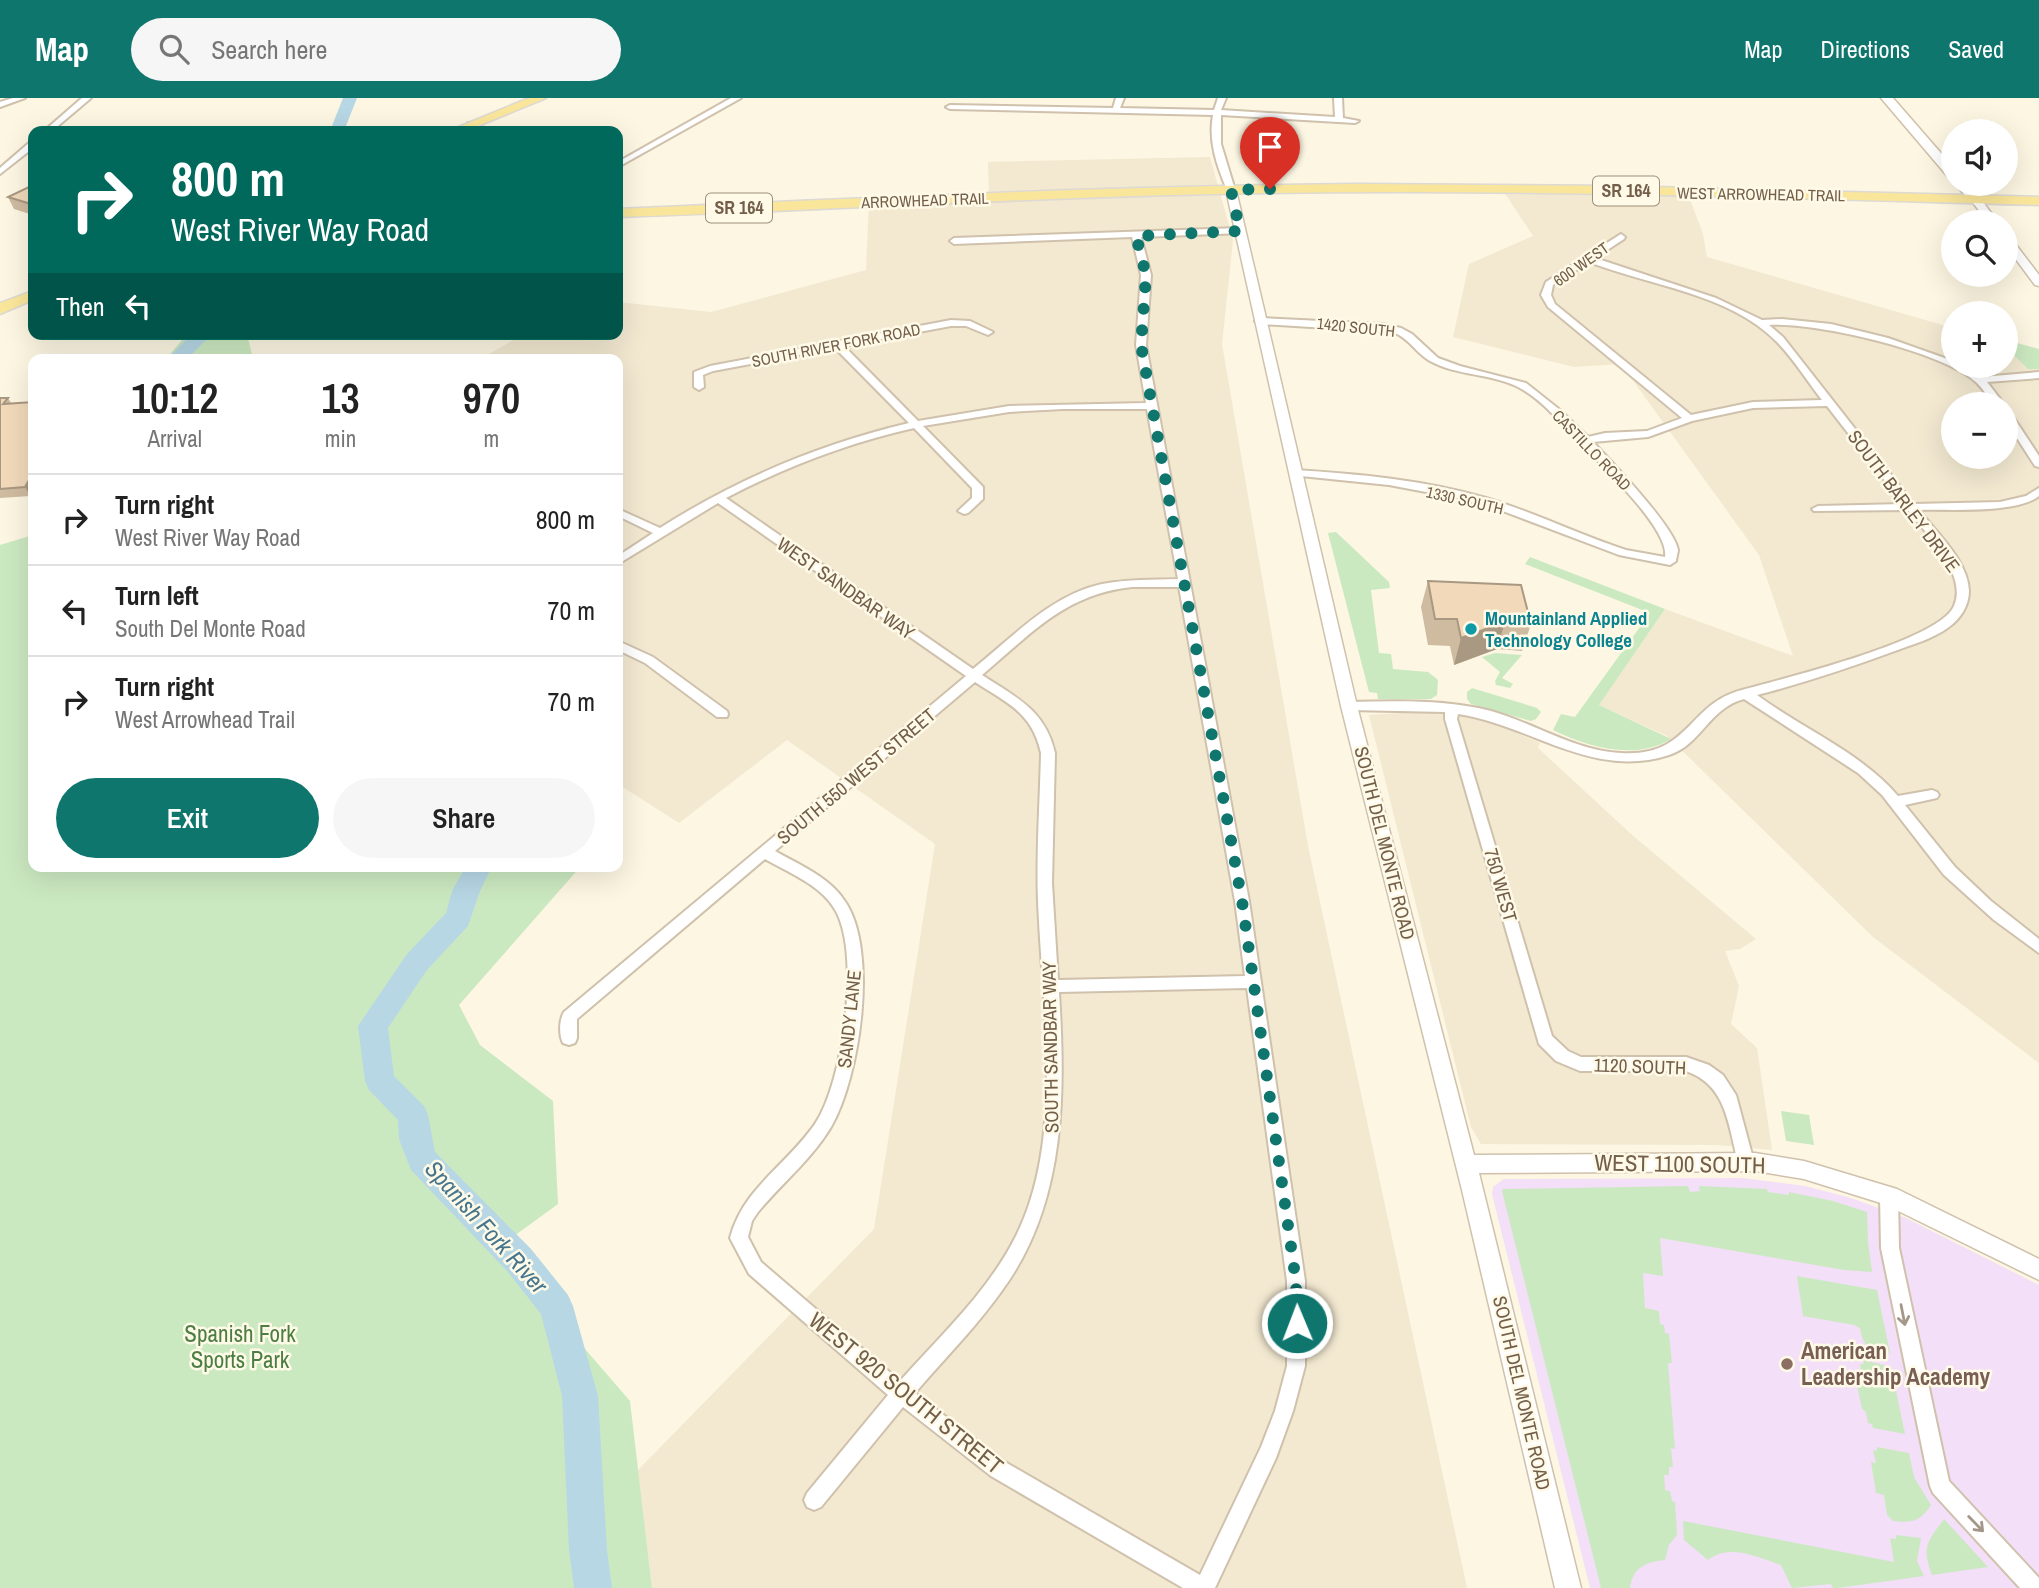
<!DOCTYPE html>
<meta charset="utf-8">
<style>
:root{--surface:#fff;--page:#f6f6f6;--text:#222;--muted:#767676;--line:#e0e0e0;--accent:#0f766e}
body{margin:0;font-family:"Archivo Narrow",sans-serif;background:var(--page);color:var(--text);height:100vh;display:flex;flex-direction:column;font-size:26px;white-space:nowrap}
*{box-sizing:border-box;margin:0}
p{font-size:23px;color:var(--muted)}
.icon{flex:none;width:38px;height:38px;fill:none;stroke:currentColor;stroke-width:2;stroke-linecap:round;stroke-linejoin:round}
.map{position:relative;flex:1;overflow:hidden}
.panel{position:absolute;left:28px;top:256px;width:595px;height:518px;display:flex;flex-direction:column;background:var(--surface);border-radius:14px;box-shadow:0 7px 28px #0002}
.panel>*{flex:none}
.guide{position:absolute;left:28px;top:28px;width:595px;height:214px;border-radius:14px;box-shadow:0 7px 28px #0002;background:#00695c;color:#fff;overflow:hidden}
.buttons{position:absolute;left:1941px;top:21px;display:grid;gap:14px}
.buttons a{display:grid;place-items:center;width:77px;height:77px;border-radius:50%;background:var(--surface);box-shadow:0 7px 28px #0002;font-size:35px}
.pin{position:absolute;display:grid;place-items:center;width:60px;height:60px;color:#fff;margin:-72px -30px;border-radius:50% 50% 50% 0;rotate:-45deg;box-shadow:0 0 7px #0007}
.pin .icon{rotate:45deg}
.me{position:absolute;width:77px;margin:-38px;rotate:359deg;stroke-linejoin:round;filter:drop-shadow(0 0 5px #0008)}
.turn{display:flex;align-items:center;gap:24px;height:147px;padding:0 28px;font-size:32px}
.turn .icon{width:91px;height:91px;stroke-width:2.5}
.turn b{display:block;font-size:49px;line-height:60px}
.then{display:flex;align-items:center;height:66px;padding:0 28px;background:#0003;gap:14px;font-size:26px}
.eta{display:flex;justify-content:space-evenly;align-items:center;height:119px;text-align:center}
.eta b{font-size:42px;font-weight:600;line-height:49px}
.primary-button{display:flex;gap:14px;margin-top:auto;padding:14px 28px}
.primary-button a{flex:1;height:80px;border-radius:42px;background:var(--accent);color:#fff;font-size:28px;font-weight:600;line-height:80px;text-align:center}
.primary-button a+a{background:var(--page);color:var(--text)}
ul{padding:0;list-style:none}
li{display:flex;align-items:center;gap:21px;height:91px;padding:0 28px;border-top:2px solid var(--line)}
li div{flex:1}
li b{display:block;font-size:26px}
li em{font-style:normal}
header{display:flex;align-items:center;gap:42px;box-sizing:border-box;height:98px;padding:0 35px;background:var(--accent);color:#fff}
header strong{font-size:33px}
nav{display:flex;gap:38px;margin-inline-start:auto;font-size:24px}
.search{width:490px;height:63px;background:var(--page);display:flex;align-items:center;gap:18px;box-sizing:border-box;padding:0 24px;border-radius:38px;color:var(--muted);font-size:26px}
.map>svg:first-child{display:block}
</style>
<header>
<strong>Map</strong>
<div class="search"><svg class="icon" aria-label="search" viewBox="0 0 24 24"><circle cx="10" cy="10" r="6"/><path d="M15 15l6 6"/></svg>Search here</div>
<nav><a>Map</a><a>Directions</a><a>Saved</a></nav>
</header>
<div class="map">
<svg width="2039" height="1490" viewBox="0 0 2039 1490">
<rect width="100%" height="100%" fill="#fcf6e2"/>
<!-- residential -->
<path fill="#f3e9d1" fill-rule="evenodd" d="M1210 59 1233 142 1222 246 1308 748 1467 1490H652L638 1372 874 1131 935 746 787 642 679 725 618 686V261H480L524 236H618V204L711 214 866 172 869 104 989 100 988 64Z
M1504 94 1688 96 1703 136 1707 159 1953 230V268H2006V246L2039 256V965L1873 839 1667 638 1598 607 1665 511 1793 558 1759 457 1621 266 1574 269 1453 239 1469 166 1533 138ZM1953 306H2006V359H1953Z
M1431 613 1487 622 1540 645 1538 650 1631 736 1756 841 1740 851 1725 853 1739 888 1731 926 1757 950 1772 1052 1717 1047 1481 1046 1471 1029 1369 617Z"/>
<!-- education -->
<path fill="#f3dff8" d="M1742 1080 1805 1088 1851 1100 1906 1120 2039 1187V1490H1590L1492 1096 1493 1089 1504 1081Z"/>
<!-- green -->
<path fill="#cbe9c1" d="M187 236H247L252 257 258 261H166Z
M2006 242 2039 251V271H2028L2006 249Z
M1336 434 1389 484 1390 490 1371 492 1379 555 1391 556 1393 571 1428 574 1438 582 1437 597 1431 601H1378L1377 595 1369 594 1328 435Z
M33 437V768H581L459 907 480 947 553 1003 558 1106 495 1152 534 1192 630 1303 652 1490H0V447Z
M1530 459 1665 511 1599 607 1671 641C1635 663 1588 649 1553 632L1561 616 1575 619 1650 515 1525 466Z
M1495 555 1522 557 1502 580 1513 586 1510 590 1496 587 1495 583 1500 574 1482 559Z
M1472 590 1537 610 1541 614 1536 621 1531 623 1471 606 1467 601V594Z
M1781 1013 1809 1017 1814 1047 1786 1043Z
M1688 1088 1690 1094 1700 1093 1699 1088 1767 1091 1768 1094 1789 1097V1094L1833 1103 1867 1114 1868 1144 1872 1174 1844 1172 1660 1140 1663 1178 1643 1175 1645 1210 1659 1213 1660 1226 1664 1227 1665 1235 1669 1236 1672 1265H1668L1675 1351 1671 1350 1673 1369H1669V1377H1664L1665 1392 1670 1393 1672 1403 1675 1404 1677 1437 1669 1447 1665 1462C1646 1464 1633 1469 1630 1490H1601L1502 1093 1503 1091Z
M1797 1178 1877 1192 1890 1255C1871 1252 1863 1250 1860 1230L1854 1227 1803 1218Z
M1863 1262 1891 1269 1905 1336 1873 1330 1872 1326 1868 1325 1866 1314 1862 1311 1856 1282 1863 1283 1860 1266H1864Z
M1877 1349 1909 1355 1914 1379 1931 1407C1920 1424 1912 1425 1893 1423L1887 1417 1884 1397 1876 1395 1871 1364 1876 1365 1873 1352 1877 1353Z
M1944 1421 1988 1469 1932 1477C1921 1448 1928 1443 1944 1421Z
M1683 1423 1894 1464 1890 1440 1896 1441V1437L1921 1440 1917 1463 1924 1478 1838 1490H1833L1831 1486 1792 1490 1781 1467C1758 1459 1729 1445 1708 1462L1684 1442Z"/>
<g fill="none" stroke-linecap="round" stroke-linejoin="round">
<!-- river -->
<path fill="#b7d7e5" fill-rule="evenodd" d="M343 0H357L344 33H330Z
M192 236H212L187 261H167Z
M466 768H492L480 793 468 828 427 872 388 930 394 978 424 1008 428 1017 435 1054 531 1151 568 1197 573 1208 598 1298 607 1452 612 1490H574L569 1452 562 1298 541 1216 507 1173 411 1072 399 1041 398 1022 369 992 365 983 358 928 407 856 446 815 452 793Z"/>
<!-- minor casing -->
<g stroke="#cfc1ac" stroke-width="4">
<path id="minor" d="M13 0H25L0 9V4Z
M82 0H91L52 33H44Z
M731 0H741L618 69V64Z
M1116 0H1124L1120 10 1214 12 1218 0H1226L1221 12 1335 19 1334 0H1342L1343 20 1359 23 1355 25 1221 17V46L1235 92 1231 95 1227 92C1217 68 1208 43 1213 17L950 11 946 9 950 7 1113 10Z
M468 25H474L490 33H480L468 29Z
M30 44H33V50L0 76V70Z
M1239 130 1243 133 1242 135 1141 139 1151 177 1146 247 1249 803 1305 1183V1268L1293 1313 1276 1360 1215 1490H1183L991 1378 903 1309 821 1409 814 1412 807 1409 804 1402 807 1395 888 1297 749 1176 730 1140C743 1090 786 1068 815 1026 843 985 862 853 834 810 820 787 788 774 765 761L577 921V940L575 945 569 947 563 945C559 937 559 922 564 914L966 578 718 405 618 466V458L653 435 618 418V411L660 430C737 381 820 346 909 325L835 250 713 273 703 277 704 289 699 292 694 289V274L710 268 951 222 970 223 993 234 988 237 966 228H951L844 248 918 323 1009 308 1146 305 1136 247 1141 177 1132 139 954 146 950 143 954 140ZM1063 311H1147L1178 481C1153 482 1127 481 1102 486 1051 497 1013 539 973 571L726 400C785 369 848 345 914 330L972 390V400L958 413 964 416 968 415 983 401V389L923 328 1009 314ZM1132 489H1179L1235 803 1245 878 1058 882 1052 785 1055 655C1045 612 1017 600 982 577 1031 536 1065 496 1132 489ZM975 584C1007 605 1032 614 1041 655 1040 704 1036 754 1038 803 1042 909 1065 1040 1016 1138 988 1194 941 1237 900 1283L761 1164 748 1139 752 1123 758 1114C782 1085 812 1061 831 1029 860 979 879 850 844 802 829 779 798 766 775 753ZM1247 890 1287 1183V1268L1275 1313 1261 1349 1200 1477 1005 1364 915 1295C946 1259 981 1224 1008 1184 1066 1098 1065 994 1059 894Z
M1621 136 1625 139 1624 141 1595 160 1716 200 1762 222 1782 221 1831 226 1888 240 1953 263V268H1964L1982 279 2039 274V280L1987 284 2004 306H1994C1988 299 1983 291 1977 285 1943 253 1815 224 1769 227L1783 239 1914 406 2000 404 2026 398 2039 390V398C2017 416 1948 411 1919 412 1937 435 1968 463 1969 493 1969 508 1960 521 1949 529 1933 541 1913 546 1895 553 1849 570 1804 585 1757 597 1804 632 1859 653 1898 698L1932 692 1937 694 1939 697 1937 700 1905 707 1955 769 1991 803 2039 841V855L1994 822 1944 777 1882 697 1858 675 1744 601C1709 610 1701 647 1669 657 1593 682 1531 627 1458 616L1457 621 1552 938 1568 953 1581 959H1686L1709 967 1723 977 1736 997 1754 1064 1752 1069 1746 1071 1740 1069 1738 1064C1728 1027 1727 987 1686 973H1580L1556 963 1539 946 1445 621V614L1349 612 1343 608 1349 604C1396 603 1445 601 1491 613 1534 625 1576 653 1621 655 1691 659 1687 606 1742 592 1781 581 1939 543 1954 508 1968 476 1926 436 1908 412L1814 413 1812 411 1818 408 1903 406 1827 308 1753 310 1692 323 1648 339 1593 344C1611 363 1674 428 1678 452 1678 454 1676 461 1676 463L1670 467 1619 457 1500 412 1458 400 1389 387 1291 377 1290 375 1295 372C1359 376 1424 382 1486 400 1534 414 1579 437 1626 452L1665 459C1670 431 1599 365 1580 345 1563 328 1542 301 1518 289 1490 275 1457 278 1430 263 1416 255 1409 240 1393 234L1260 226 1255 223 1260 220 1383 226 1401 230 1412 236 1438 260 1460 268 1526 285 1560 312 1588 339 1605 335 1647 333 1682 320 1548 209 1541 197 1546 184ZM1589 164C1650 188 1728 195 1776 243 1793 260 1807 283 1822 302L1753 304 1691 317 1555 206 1551 197 1553 187Z
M2006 313 2010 314 2039 358V369L2035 368 2006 323Z
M618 543 653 559 727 613 728 616 727 619H717L645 565 618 552Z
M1889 1090 1895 1093 1898 1098 1899 1150 1949 1383 2039 1480V1490H2020L1933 1395 1930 1388 1881 1150 1880 1098 1883 1093Z"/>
</g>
<!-- tertiary casing -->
<g stroke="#cfc1ac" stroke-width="3">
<path id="tertiary" d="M1231 89 1236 92 1357 608 1474 1057 1755 1055 1804 1063 1897 1091 2039 1161V1182L1884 1106 1804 1081 1755 1073 1479 1075 1581 1490H1555L1462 1092 1341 608 1226 92Z
M1971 99H1979L1998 124H1988L1970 101Z
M2006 138 2010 139 2039 177V188L2035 187 2006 148Z"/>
</g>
<!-- secondary casing -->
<g stroke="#d0c0a7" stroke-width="3">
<path id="secondary" d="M1881 0H1893L1953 69V81L1949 80Z
M1955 86H1968L1981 101 1975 105 1971 104Z"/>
</g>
<!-- primary casing -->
<g stroke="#ddd9d3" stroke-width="3">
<path id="primary" d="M529 0H546L466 33H449Z
M1360 86 1615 88 2039 99V107C1782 100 1525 91 1267 95 1051 98 834 112 618 119V111C865 100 1112 88 1360 86Z
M33 193V202L0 216V205Z"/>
</g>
<!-- minor -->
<use href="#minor" fill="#fff" fill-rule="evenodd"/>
<!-- tertiary -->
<use href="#tertiary" fill="#fff" fill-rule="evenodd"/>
<!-- secondary -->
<use href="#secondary" fill="#fff" fill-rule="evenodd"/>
<!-- primary -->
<use href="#primary" fill="#fae69b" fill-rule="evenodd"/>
</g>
<!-- wall -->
<path fill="#cfbba0" d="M33 87V117L14 111 8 99Z
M0 300H8L11 305 30 398 0 400Z
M1428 483 1531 526 1522 553 1497 551 1454 567 1450 548 1428 547 1421 509Z"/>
<!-- shaded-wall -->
<path fill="#a99882" d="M33 375V392L30 398 25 389Z
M1505 524 1497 551 1454 567 1461 540Z"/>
<!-- building -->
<path fill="#f1d9ba" stroke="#a99882" stroke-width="2" d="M33 87V104L31 106 8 99Z
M0 300H8L3 306 33 304V375L25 389 0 391Z
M1428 483 1521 487 1531 526 1505 524 1461 540 1457 521H1435Z"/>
<!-- one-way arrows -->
<defs><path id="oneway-shaft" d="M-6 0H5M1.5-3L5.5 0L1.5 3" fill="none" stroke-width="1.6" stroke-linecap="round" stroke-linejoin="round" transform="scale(1.75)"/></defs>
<g stroke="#a49789">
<use href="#oneway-shaft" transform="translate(1903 1217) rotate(79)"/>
<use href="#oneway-shaft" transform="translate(1976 1426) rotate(46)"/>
</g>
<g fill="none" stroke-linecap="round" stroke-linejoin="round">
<!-- route -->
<path stroke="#0f766e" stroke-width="12" stroke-dasharray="0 21.6" d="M1270 91 1231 92 1240 133 1136 138 1146 177 1141 247 1242 803 1296 1184 1297 1225"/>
</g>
<!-- markers -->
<circle fill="#0f9aa8" stroke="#fffae8" stroke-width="2.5" cx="1471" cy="531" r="7"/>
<circle fill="#8d6e63" stroke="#fffae8" stroke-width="2.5" cx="1787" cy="1266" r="7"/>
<g text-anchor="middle" stroke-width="5" stroke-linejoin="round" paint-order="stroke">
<!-- far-street labels -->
<g font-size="16" fill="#735f49" stroke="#fffae8">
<text transform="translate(1761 96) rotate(1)" y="6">WEST ARROWHEAD TRAIL</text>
<text transform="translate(925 102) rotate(-2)" y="6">ARROWHEAD TRAIL</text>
<text transform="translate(1581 166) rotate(-35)" y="6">600 WEST</text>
<text transform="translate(1356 229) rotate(6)" y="6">1420 SOUTH</text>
<text transform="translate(836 247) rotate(-11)" y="6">SOUTH RIVER FORK ROAD</text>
<text transform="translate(1592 352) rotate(46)" y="6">CASTILLO ROAD</text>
<text transform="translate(1465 402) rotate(13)" y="6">1330 SOUTH</text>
</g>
<!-- shield labels -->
<g fill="#fffae8" stroke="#9d8e79" stroke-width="2">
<rect x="1593" y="78.5" width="66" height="29" rx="5"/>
<rect x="706" y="95.5" width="66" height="29" rx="5"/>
</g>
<g font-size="18" font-weight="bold" fill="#735f49">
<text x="1626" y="99">SR 164</text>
<text x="739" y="116">SR 164</text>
</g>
<!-- street labels -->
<g font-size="19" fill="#735f49" stroke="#fffae8">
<text transform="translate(1904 403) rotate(53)" y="7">SOUTH BARLEY DRIVE</text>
<text transform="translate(846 490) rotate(35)" y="7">WEST SANDBAR WAY</text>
<text transform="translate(856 678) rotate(-40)" y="7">SOUTH 550 WEST STREET</text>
<text transform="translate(1385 745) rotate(76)" y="7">SOUTH DEL MONTE ROAD</text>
<text transform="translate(1501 787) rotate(74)" y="7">750 WEST</text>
<text transform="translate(849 921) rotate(-84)" y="7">SANDY LANE</text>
<text transform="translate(1050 949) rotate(-91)" y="7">SOUTH SANDBAR WAY</text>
<text transform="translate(1640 968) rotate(2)" y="7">1120 SOUTH</text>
<text transform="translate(1522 1295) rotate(77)" y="7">SOUTH DEL MONTE ROAD</text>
</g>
<!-- culture labels -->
<g font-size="19" font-weight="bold" fill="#0d838f" stroke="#fffae8" text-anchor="start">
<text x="1485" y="527">Mountainland Applied<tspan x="1485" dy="22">Technology College</tspan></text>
</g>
<!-- near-street labels -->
<g font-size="23" fill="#735f49" stroke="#fffae8">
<text transform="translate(1680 1066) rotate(1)" y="8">WEST 1100 SOUTH</text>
<text transform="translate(906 1295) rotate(39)" y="8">WEST 920 SOUTH STREET</text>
</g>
<!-- near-park labels -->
<g font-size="23" fill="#4c7e44" stroke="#fffae8">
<text x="240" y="1244">Spanish Fork<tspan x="240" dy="26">Sports Park</tspan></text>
</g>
<!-- near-education labels -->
<g font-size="23" font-weight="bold" fill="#785e54" stroke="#fffae8" text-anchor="start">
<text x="1801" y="1261">American<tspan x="1801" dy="26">Leadership Academy</tspan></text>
</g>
<!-- near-water labels -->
<g font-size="24" font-style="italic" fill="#46768d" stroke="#fffae8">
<text transform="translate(486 1129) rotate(48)" y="8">Spanish Fork River</text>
</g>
</g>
</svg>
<div class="buttons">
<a><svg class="icon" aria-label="sound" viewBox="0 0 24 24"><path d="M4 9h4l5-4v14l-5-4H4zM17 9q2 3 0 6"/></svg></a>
<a><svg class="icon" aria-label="search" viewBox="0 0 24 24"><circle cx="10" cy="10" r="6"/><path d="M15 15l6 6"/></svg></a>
<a>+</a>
<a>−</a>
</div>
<div class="pin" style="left:1270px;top:91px;background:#d93025"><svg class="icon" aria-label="arrive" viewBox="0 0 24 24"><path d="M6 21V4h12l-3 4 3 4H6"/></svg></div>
<svg class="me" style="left:1297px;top:1225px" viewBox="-20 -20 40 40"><circle r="17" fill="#0f766e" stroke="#fff" stroke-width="3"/><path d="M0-11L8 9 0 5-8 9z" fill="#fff"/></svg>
<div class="guide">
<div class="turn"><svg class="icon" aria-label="right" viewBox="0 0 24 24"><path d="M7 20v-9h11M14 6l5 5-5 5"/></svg><div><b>800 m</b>West River Way Road</div></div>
<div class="then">Then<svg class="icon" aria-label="left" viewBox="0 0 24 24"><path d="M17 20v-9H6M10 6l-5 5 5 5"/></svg></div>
</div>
<section class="panel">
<div class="eta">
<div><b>10:12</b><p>Arrival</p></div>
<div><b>13</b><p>min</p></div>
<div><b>970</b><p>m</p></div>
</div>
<ul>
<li><svg class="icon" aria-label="right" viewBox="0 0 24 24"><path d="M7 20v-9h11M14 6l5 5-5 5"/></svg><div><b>Turn right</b><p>West River Way Road</p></div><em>800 m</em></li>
<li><svg class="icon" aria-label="left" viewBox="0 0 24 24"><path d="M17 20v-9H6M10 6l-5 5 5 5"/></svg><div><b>Turn left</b><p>South Del Monte Road</p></div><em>70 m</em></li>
<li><svg class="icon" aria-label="right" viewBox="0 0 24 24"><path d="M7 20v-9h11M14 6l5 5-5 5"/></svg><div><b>Turn right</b><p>West Arrowhead Trail</p></div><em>70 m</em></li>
</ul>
<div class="primary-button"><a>Exit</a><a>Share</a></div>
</section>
</div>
